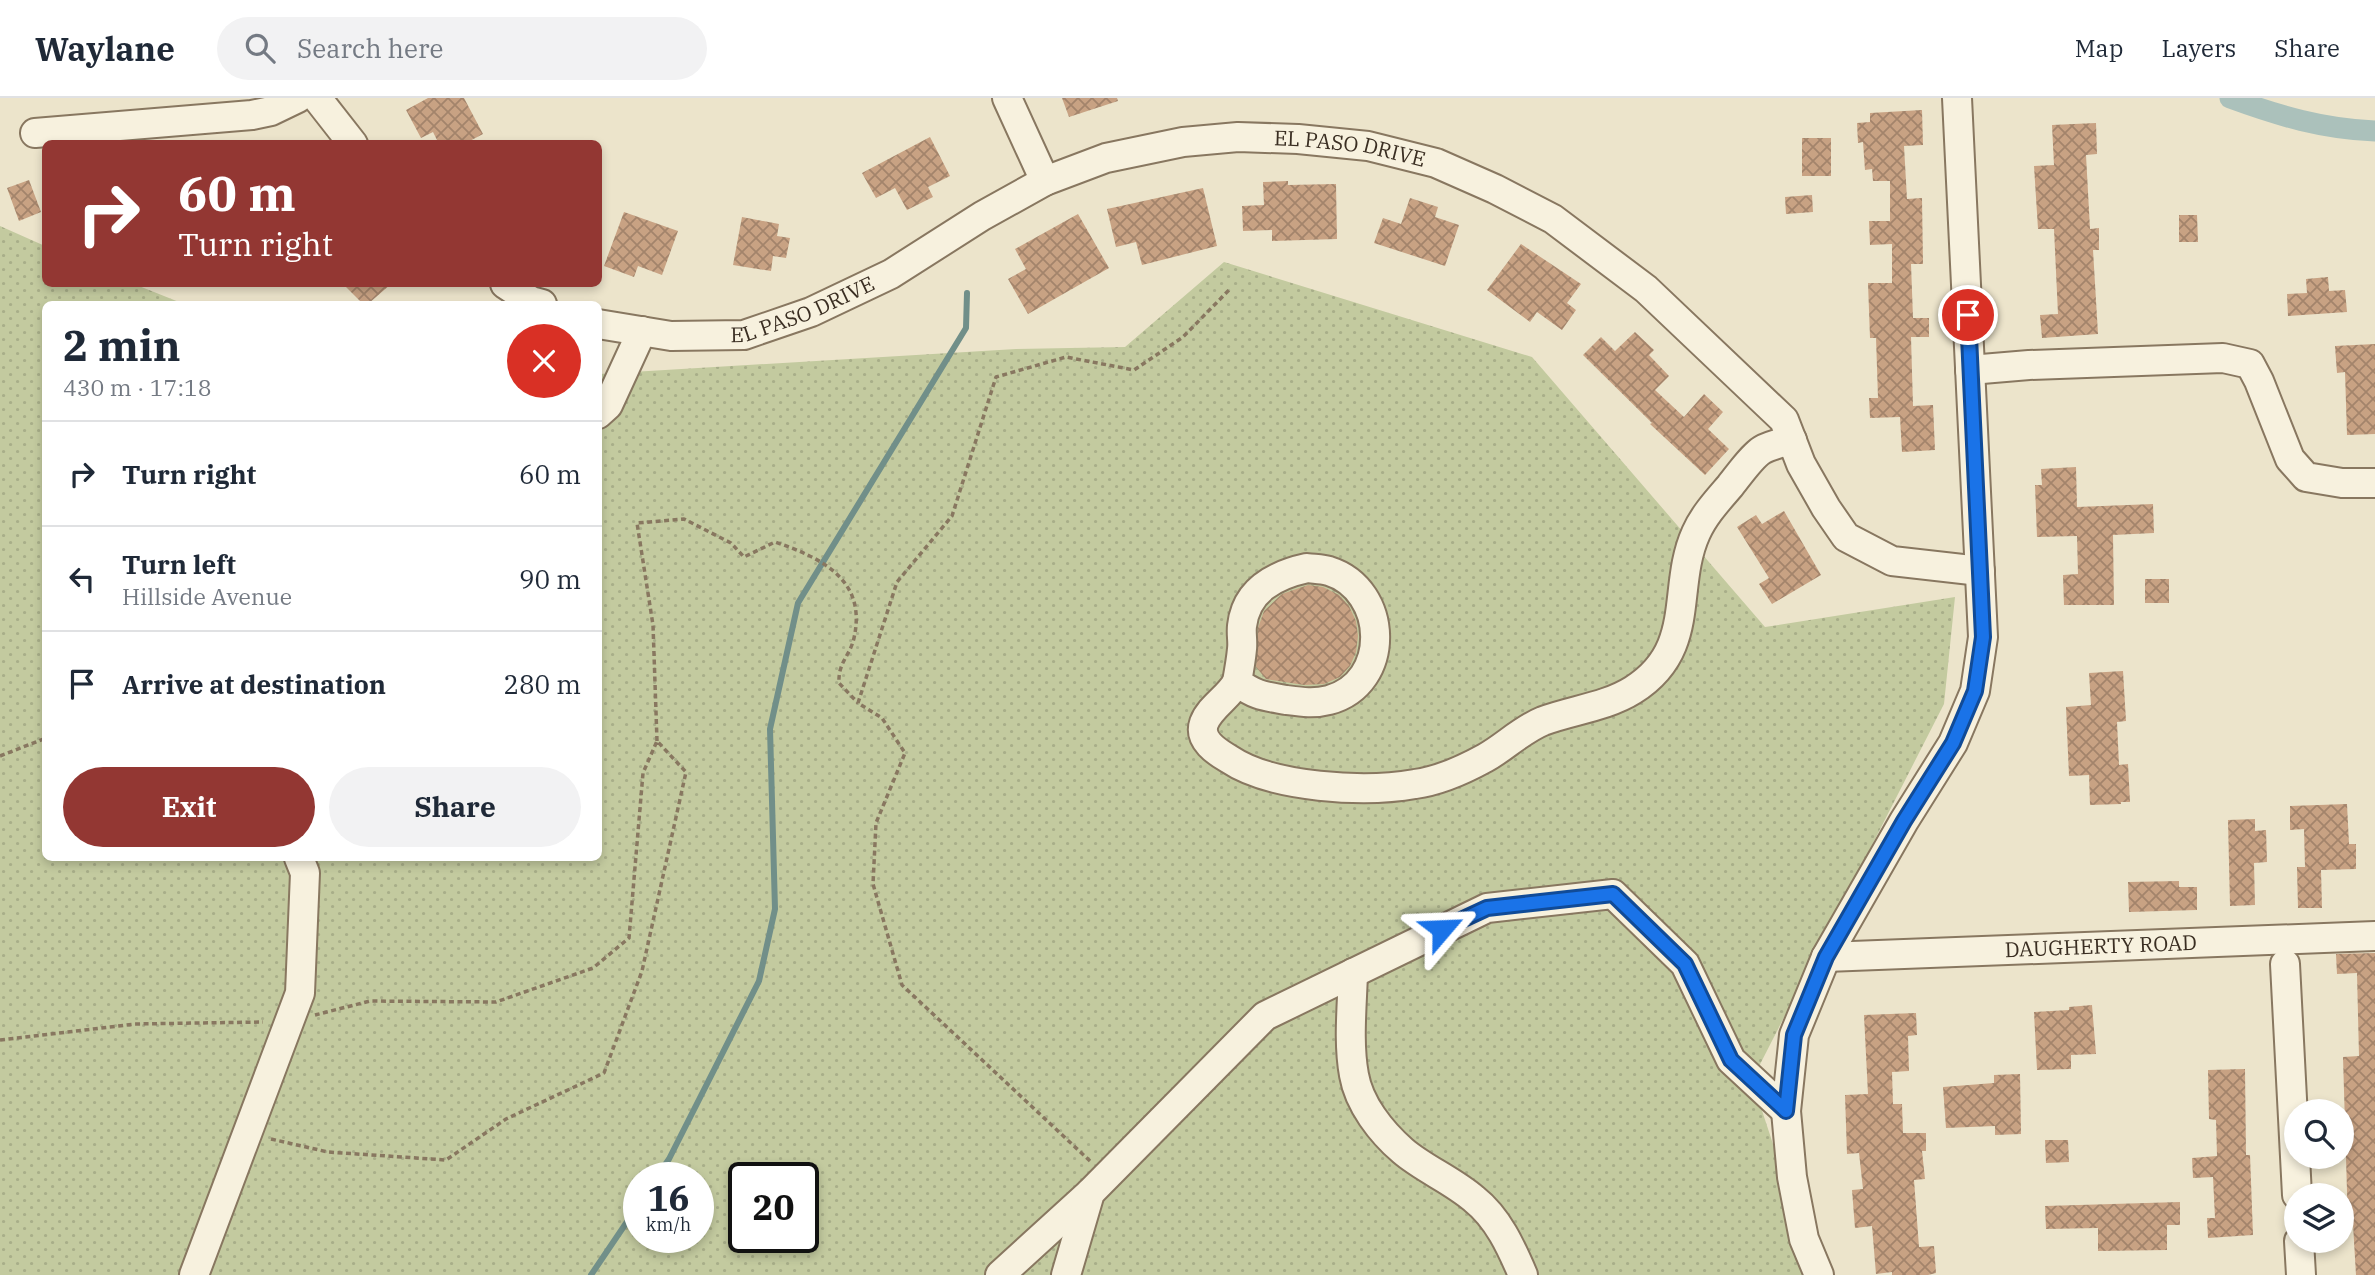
<!DOCTYPE html>
<meta charset="utf-8">
<style>
:root{--surface:#fff;--page:#f2f2f3;--text:#1f2937;--muted:#747a83;--line:#e0e1e3;--accent:#933733}
body{margin:0;font-family:"IBM Plex Serif",serif;background:var(--page);color:var(--text);height:100vh;display:flex;flex-direction:column;font-size:26px;white-space:nowrap}
*{box-sizing:border-box;margin:0}
p{font-size:23px;color:var(--muted)}
.icon{flex:none;width:38px;height:38px;fill:none;stroke:currentColor;stroke-width:2;stroke-linecap:round;stroke-linejoin:round}
.map{position:relative;flex:1;overflow:hidden}
.details{position:absolute;left:42px;top:203px;width:560px;height:560px;display:flex;flex-direction:column;background:var(--surface);border-radius:10px;box-shadow:0 4px 10px #0003}
.details>*{flex:none}
.banner{position:absolute;left:42px;top:42px;width:560px;height:147px;border-radius:10px;box-shadow:0 4px 10px #0003;background:#933733;color:#fff;overflow:hidden}
.controls{position:absolute;left:2284px;top:1001px;display:grid;gap:14px}
.controls a{display:grid;place-items:center;width:70px;height:70px;border-radius:50%;background:var(--surface);box-shadow:0 4px 10px #0003;font-size:35px}
.speed{position:absolute;left:623px;top:1064px;display:flex;gap:14px;font-size:35px;font-weight:700;text-align:center}
.speed>*{display:grid;place-content:center;width:91px;height:91px;border-radius:50%;background:var(--surface);box-shadow:0 4px 10px #0003;line-height:1}
.speed small{font-size:18px;font-weight:400}
.speed .limit{border:4px solid #111;border-radius:10px;background:#fff;color:#111}
.pin{position:absolute;display:grid;place-items:center;width:60px;height:60px;color:#fff;margin:-30px;border:4px solid #fff;border-radius:50%;box-shadow:0 2px 7px #0007}
.me{position:absolute;width:77px;margin:-38px;rotate:64deg;stroke-linejoin:round;filter:drop-shadow(0 0 5px #0008)}
.turn{display:flex;align-items:center;gap:24px;height:147px;padding:0 21px;font-size:32px}
.turn .icon{width:91px;height:91px;stroke-width:2.5}
.turn b{display:block;font-size:49px;line-height:60px}
.round{display:grid;place-items:center;flex:none;width:74px;height:74px;border-radius:37px;background:var(--page)}
.overview{display:flex;align-items:center;justify-content:space-between;height:119px;padding:0 21px}
h1{font-size:42px;font-weight:700;line-height:52px}
.button{display:flex;gap:14px;margin-top:auto;padding:14px 21px}
.button a{flex:1;height:80px;border-radius:42px;background:var(--accent);color:#fff;font-size:28px;font-weight:700;line-height:80px;text-align:center}
.button a+a{background:var(--page);color:var(--text)}
ul{padding:0;list-style:none}
li{display:flex;align-items:center;gap:21px;height:105px;padding:0 21px;border-top:2px solid var(--line)}
li div{flex:1}
li b{display:block;font-size:26px}
li em{font-style:normal}
header{display:flex;align-items:center;gap:42px;box-sizing:border-box;height:98px;padding:0 35px;background:var(--surface);border-bottom:2px solid var(--line)}
header strong{font-size:33px}
nav{display:flex;gap:38px;margin-inline-start:auto;font-size:24px}
.search{width:490px;height:63px;background:var(--page);display:flex;align-items:center;gap:18px;box-sizing:border-box;padding:0 24px;border-radius:38px;color:var(--muted);font-size:26px}
.map>svg:first-child{display:block}
</style>
<header>
<strong>Waylane</strong>
<div class="search"><svg class="icon" aria-label="search" viewBox="0 0 24 24"><circle cx="10" cy="10" r="6"/><path d="M15 15l6 6"/></svg>Search here</div>
<nav><a>Map</a><a>Layers</a><a>Share</a></nav>
</header>
<div class="map">
<svg width="2375" height="1177" viewBox="0 0 2375 1177">
<defs>
<pattern id="grass-dots" width="8" height="8" patternUnits="userSpaceOnUse" patternTransform="scale(1.75)"><rect width="8" height="8" fill="#c3ca9f"/><path d="M2 2h.1M6 6h.1" fill="none" stroke="#a8ae89" stroke-width="1.8" stroke-linecap="round"/></pattern>
<pattern id="building-cross-hatch" width="8" height="8" patternUnits="userSpaceOnUse" patternTransform="scale(1.75)"><rect width="8" height="8" fill="#c8a283"/><path d="M0 0l8 8M0 8l8-8" fill="none" stroke="#a3846b"/></pattern>
</defs>
<rect width="100%" height="100%" fill="#ece4cb"/>
<!-- grass -->
<path fill="url(#grass-dots)" fill-rule="evenodd" d="M0 128 45 148 46 186H134L184 206H46V760H598L599 276 1016 251 1125 249 1224 164 1532 259 1765 529 1955 499 1944 606 1752 982 1804 1141 1819 1177H0ZM639 1080H698V1139H639ZM744 1080H803V1139H744Z"/>
<g fill="none" stroke-linecap="round" stroke-linejoin="round">
<!-- stream -->
<path stroke="#718f89" stroke-width="6" d="M656 1080 669 1061 759 883 775 811 770 631 798 505 966 230 967 195
M591 1177 639 1106"/>
<!-- canal -->
<path stroke="#abc1bb" stroke-width="21" d="M2230 0C2279 18 2323 31 2375 33"/>
</g>
<!-- building -->
<path fill="url(#building-cross-hatch)" d="M428 0H464L483 36 464 46H439L433 34 421 40 406 12Z
M1062 0H1117L1118 3 1069 19Z
M1922 12 1923 47 1904 48 1907 101 1922 100 1923 166H1911L1913 220H1929V239H1911L1913 308 1933 307 1935 352 1902 354 1900 319 1870 320 1869 300H1878L1876 240H1870L1868 185H1892V146L1870 147 1869 123H1890V83H1873L1872 71 1865 72 1863 44 1858 45 1857 25 1870 24V15Z
M2096 25 2097 56 2086 57 2090 131 2099 130V152H2093L2098 236 2042 240 2040 217 2058 216 2054 131H2038L2034 68 2054 67 2052 27Z
M930 39 950 78 928 89 933 99 907 112 895 90 876 100 862 75Z
M1802 40H1831V78H1802Z
M29 82 41 114 19 123 7 90Z
M1288 83V87L1336 86 1337 141 1272 143V132L1243 133 1242 108 1264 107 1263 84Z
M1203 90 1217 148 1142 167 1136 144 1116 149 1107 111Z
M1812 97 1813 114 1786 116 1785 99Z
M1410 100 1438 109 1435 119 1459 127 1445 168 1374 145 1383 120 1401 126Z
M624 114 678 133 662 177 638 168 634 179 604 168Z
M1078 116 1109 170 1028 216 1008 181 1026 171 1015 151Z
M2179 117H2197L2198 144H2179Z
M742 119 779 126 777 138 790 140 786 160 773 158 771 173 733 167Z
M1521 146 1581 186 1567 205 1576 212 1562 232 1537 214 1530 224 1487 192Z
M2328 179 2329 193 2345 192 2347 214 2288 218 2287 196 2307 195 2306 181Z
M343 186H391L368 206H363Z
M1635 234 1654 252 1649 257 1669 278 1655 292 1684 319 1704 296 1723 314 1708 331 1729 351 1705 377 1650 326 1652 325 1583 257 1601 239 1615 253Z
M2375 246V336L2347 337 2345 274 2337 275 2335 248Z
M2076 369 2077 409 2153 406 2154 435 2113 437 2114 507H2064L2063 477 2078 476 2077 438 2037 439 2035 387H2042L2041 371Z
M1784 413 1821 477 1772 506 1759 486 1769 480 1737 429 1756 417 1762 426Z
M2145 481H2169V505H2145Z
M1308 487 1323 489 1339 497 1349 508 1356 523 1358 538 1356 554 1350 568 1340 579 1324 586 1304 587 1266 581 1256 569 1258 530 1264 513 1282 496Z
M2123 573 2126 623 2117 624 2119 667 2128 666 2130 704H2121V706L2090 707 2089 677 2069 678 2066 609 2091 607 2089 575Z
M2347 706 2349 746H2356V771L2321 772 2322 810H2298L2297 769H2305L2304 731 2290 732V708Z
M2255 721V733L2266 732 2267 764 2254 765 2255 807 2230 808 2228 722Z
M2179 783V789H2197V812L2129 814 2128 784Z
M2375 855V1177H2356L2353 1126 2348 1127 2343 959 2359 958 2357 875 2337 876 2336 856Z
M2092 907 2096 956 2071 957V971L2037 972 2034 914 2069 912V909Z
M1916 915 1917 937 1908 938 1909 973 1892 974 1893 1006H1902L1903 1035H1926V1053H1922L1925 1081 1914 1082 1919 1149 1934 1148 1936 1175 1928 1177H1892V1174L1876 1176 1872 1128 1855 1130 1852 1092 1863 1091 1859 1055 1847 1056 1845 997 1868 996 1864 917Z
M2245 971 2246 1057H2250L2253 1137 2208 1140 2207 1120H2215L2213 1079 2193 1080 2192 1060 2217 1058 2216 1022 2209 1021 2208 972Z
M2020 976 2021 1036 1995 1037V1028L1946 1030 1943 989 1994 985V977Z
M2045 1042H2068L2069 1064 2046 1065Z
M2180 1104V1127H2167V1152L2098 1153V1130L2046 1131 2045 1108Z"/>
<g fill="none" stroke-linecap="round" stroke-linejoin="round">
<!-- minor casing -->
<g stroke="#887760" stroke-width="32">
<g id="minor">
<path d="M317 0 353 46"/>
<path d="M1007 0 1045 83"/>
<path d="M35 35 252 17 271 13 298 0"/>
<path d="M505 186 531 203 542 206"/>
<path id="s1" d="M598 226 671 238 744 237 811 214 891 176 982 118 1045 83 1106 60 1183 44 1238 39 1298 41 1368 48 1436 65 1495 91 1553 121 1646 191 1784 322 1801 366 1826 410 1846 439 1892 463 1980 473"/>
<path d="M1970 272 2029 267 2223 260 2250 266 2259 283 2290 361 2306 379 2342 385H2375"/>
<path d="M598 316 608 307 642 233"/>
<path d="M1307 470C1314 471 1322 471 1329 473 1389 492 1392 585 1329 602 1314 606 1301 604 1286 602 1264 598 1256 598 1237 584 1239 573 1241 562 1242 551 1243 543 1241 536 1242 528 1246 492 1275 477 1307 470Z"/>
<path d="M1237 584C1229 599 1210 609 1204 625 1198 642 1217 654 1229 661 1272 690 1365 695 1415 686 1438 683 1465 671 1485 660 1505 649 1521 632 1543 623 1572 612 1606 609 1633 592 1698 551 1671 490 1696 435 1704 417 1718 402 1730 388 1738 378 1752 358 1762 352 1770 347 1782 345 1792 342"/>
<path id="s2" d="M1826 859 2375 838"/>
<path d="M2285 866 2297 1097"/>
<path d="M1353 875C1352 908 1348 945 1354 977 1359 1006 1381 1034 1403 1053 1424 1071 1452 1082 1474 1101 1498 1120 1511 1149 1523 1177"/>
<path d="M2299 1143 2301 1177"/>
<path d="M194 1177 300 895 305 775 299 760"/>
<path d="M1000 1177 1090 1095"/>
<path d="M1066 1177 1090 1095 1265 918 1487 810 1613 796 1685 866 1731 962 1786 1013"/>
<path d="M1819 1177 1804 1141 1792 1079 1786 1013 1794 937 1826 859 1904 723 1953 645 1975 593 1983 539 1957 0"/>
</g>
</g>
<!-- path -->
<path stroke="#887760" stroke-width="3.5" stroke-dasharray="5 3.5" stroke-linecap="butt" d="M657 643 653 527 637 425 684 421 731 445 744 459 775 444C822 460 867 482 854 540 850 558 838 564 839 585L858 605
M0 658 46 640
M0 942 135 926 263 924
M271 1041 328 1054 446 1062 506 1021 604 975 642 873 686 674 657 643 643 675 629 840 593 870 496 904 370 903 315 917
M1090 1063 902 887 873 786 876 725 905 655 882 620 858 605 897 484 952 418 996 279 1066 259 1134 272 1183 239 1231 190"/>
<!-- minor -->
<use href="#minor" stroke="#f7f1de" stroke-width="28"/>
</g>
<g fill="none" stroke-linecap="round" stroke-linejoin="round">
<!-- route casing -->
<g stroke="#114b97" stroke-width="18">
<path id="route" d="M1442 831 1487 810 1613 796 1685 866 1731 962 1786 1013 1794 937 1826 859 1904 723 1953 645 1975 593 1983 539 1968 217"/>
</g>
<!-- route -->
<use href="#route" stroke="#1a73e8" stroke-width="12"/>
</g>
<g text-anchor="middle" stroke-width="5" stroke-linejoin="round" paint-order="stroke">
<!-- street labels -->
<g font-size="21" fill="#3a2e22" stroke="#f4eeda">
<text dy="7" stroke="none"><textPath href="#s1" startOffset="798">EL PASO DRIVE</textPath></text>
<text dy="7" stroke="none"><textPath href="#s1" startOffset="210">EL PASO DRIVE</textPath></text>
<text dy="7" stroke="none"><textPath href="#s2" startOffset="275">DAUGHERTY ROAD</textPath></text>
</g>
</g>
</svg>
<div class="controls">
<a><svg class="icon" aria-label="search" viewBox="0 0 24 24"><circle cx="10" cy="10" r="6"/><path d="M15 15l6 6"/></svg></a>
<a><svg class="icon" aria-label="layers" viewBox="0 0 24 24"><path d="M12 4l9 5-9 5-9-5zM3 14l9 5 9-5"/></svg></a>
</div>
<div class="speed"><div>16<small>km/h</small></div><div class="limit">20</div></div>
<div class="pin" style="left:1968px;top:217px;background:#d93025"><svg class="icon" aria-label="arrive" viewBox="0 0 24 24"><path d="M6 21V4h12l-3 4 3 4H6"/></svg></div>
<svg class="me" style="left:1442px;top:831px" viewBox="-20 -20 40 40"><path d="M0-17L14 15 0 8-14 15z" fill="#1a73e8" stroke="#fff" stroke-width="4"/></svg>
<div class="banner">
<div class="turn"><svg class="icon" aria-label="right" viewBox="0 0 24 24"><path d="M7 20v-9h11M14 6l5 5-5 5"/></svg><div><b>60 m</b>Turn right</div></div>
</div>
<section class="details">
<div class="overview"><div><h1>2 min</h1><p>430 m · 17:18</p></div><a class="round" style="background:#d93025;color:#fff"><svg class="icon" aria-label="close" viewBox="0 0 24 24"><path d="M6 6l12 12M18 6L6 18"/></svg></a></div>
<ul>
<li><svg class="icon" aria-label="right" viewBox="0 0 24 24"><path d="M7 20v-9h11M14 6l5 5-5 5"/></svg><div><b>Turn right</b></div><em>60 m</em></li>
<li><svg class="icon" aria-label="left" viewBox="0 0 24 24"><path d="M17 20v-9H6M10 6l-5 5 5 5"/></svg><div><b>Turn left</b><p>Hillside Avenue</p></div><em>90 m</em></li>
<li><svg class="icon" aria-label="arrive" viewBox="0 0 24 24"><path d="M6 21V4h12l-3 4 3 4H6"/></svg><div><b>Arrive at destination</b></div><em>280 m</em></li>
</ul>
<div class="button"><a>Exit</a><a>Share</a></div>
</section>
</div>
